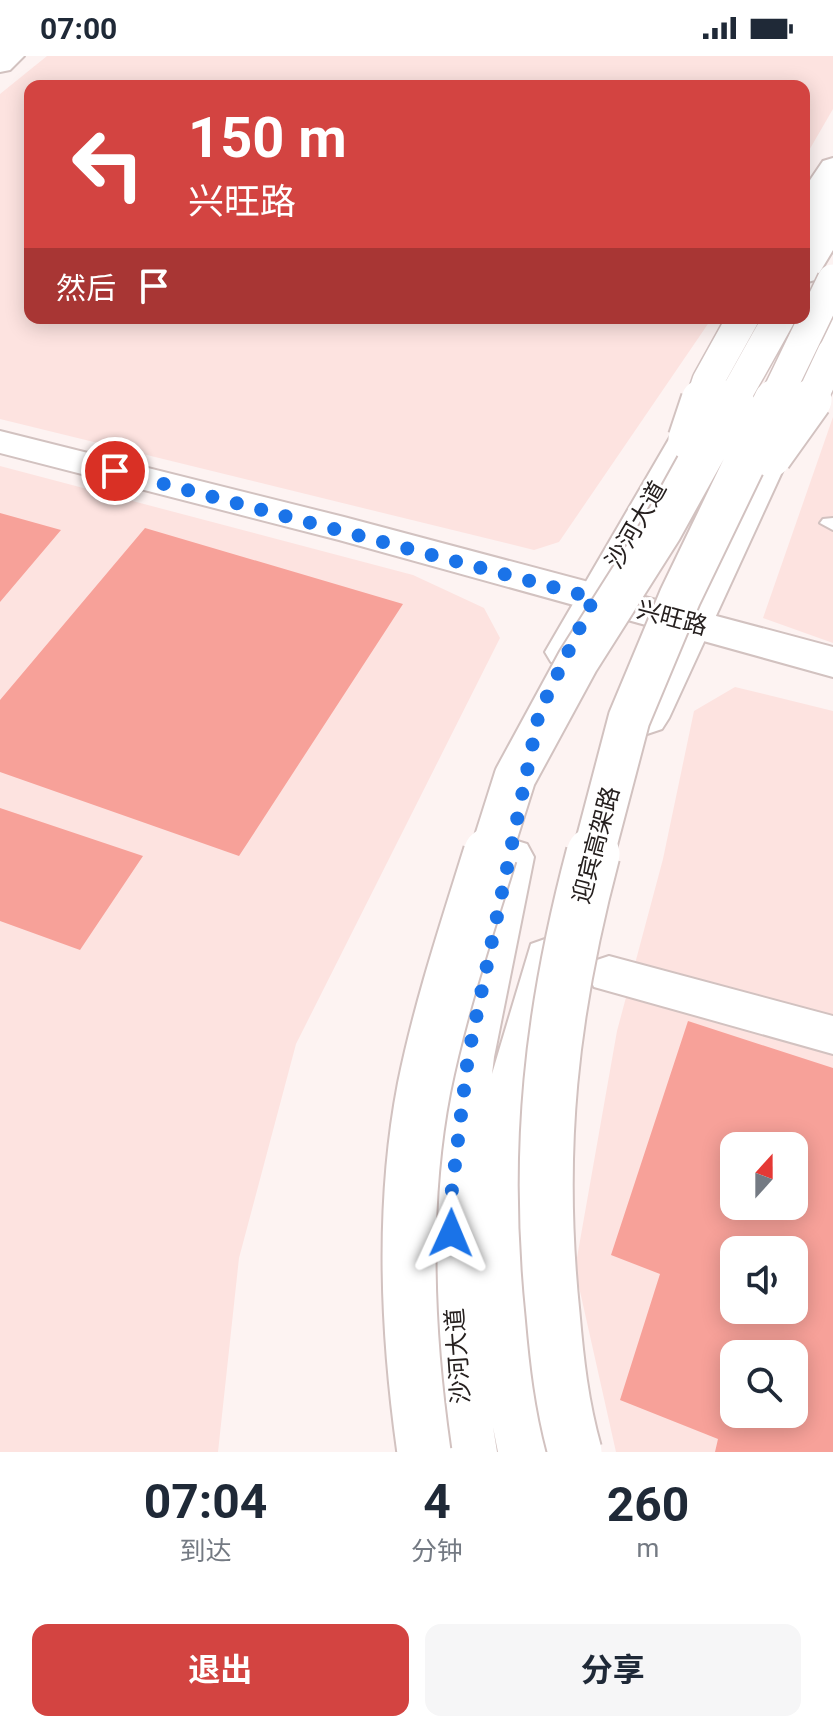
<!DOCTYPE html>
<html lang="zh">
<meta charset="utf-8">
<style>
:root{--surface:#fff;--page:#f6f6f7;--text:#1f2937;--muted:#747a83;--accent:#d34441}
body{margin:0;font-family:Roboto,"Noto Sans SC",sans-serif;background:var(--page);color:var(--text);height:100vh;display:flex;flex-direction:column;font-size:30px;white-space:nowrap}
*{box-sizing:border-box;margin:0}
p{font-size:26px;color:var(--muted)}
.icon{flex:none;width:44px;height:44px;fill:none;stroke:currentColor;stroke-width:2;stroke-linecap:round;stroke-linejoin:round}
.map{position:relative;height:1396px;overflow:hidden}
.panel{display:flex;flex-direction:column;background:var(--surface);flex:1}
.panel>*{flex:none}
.guide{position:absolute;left:24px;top:24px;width:786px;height:244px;border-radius:16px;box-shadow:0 4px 20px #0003;background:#d34441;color:#fff;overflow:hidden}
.needle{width:52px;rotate:21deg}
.tools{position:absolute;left:720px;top:1076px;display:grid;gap:16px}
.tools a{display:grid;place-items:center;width:88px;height:88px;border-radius:16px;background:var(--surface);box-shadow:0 4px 20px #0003;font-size:40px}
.pin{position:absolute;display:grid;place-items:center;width:68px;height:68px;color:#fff;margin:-34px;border:4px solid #fff;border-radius:50%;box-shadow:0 2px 8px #0007}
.me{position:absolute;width:88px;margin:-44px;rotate:1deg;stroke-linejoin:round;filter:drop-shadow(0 0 6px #0008)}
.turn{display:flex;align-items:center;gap:28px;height:168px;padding:0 32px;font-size:36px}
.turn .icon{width:104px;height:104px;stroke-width:2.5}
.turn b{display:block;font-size:56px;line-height:68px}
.then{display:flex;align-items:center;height:76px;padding:0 32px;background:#0003;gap:16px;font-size:30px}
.eta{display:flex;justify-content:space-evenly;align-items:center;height:136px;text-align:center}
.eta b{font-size:48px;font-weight:700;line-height:56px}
.cta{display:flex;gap:16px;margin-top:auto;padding:16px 32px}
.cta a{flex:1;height:92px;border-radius:16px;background:var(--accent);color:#fff;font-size:32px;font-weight:700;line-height:92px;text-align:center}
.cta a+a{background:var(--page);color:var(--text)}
.status{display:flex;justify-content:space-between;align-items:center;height:56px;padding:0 40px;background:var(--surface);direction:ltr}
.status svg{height:22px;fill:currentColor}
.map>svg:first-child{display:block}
</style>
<div class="status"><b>07:00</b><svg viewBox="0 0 49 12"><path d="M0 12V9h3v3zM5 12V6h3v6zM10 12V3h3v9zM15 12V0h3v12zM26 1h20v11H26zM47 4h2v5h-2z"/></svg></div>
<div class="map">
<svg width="833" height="1396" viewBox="0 0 833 1396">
<rect width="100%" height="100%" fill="#fdf3f2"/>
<!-- built -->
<path fill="#fde3e0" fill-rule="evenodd" d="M47 0H833V53L804 103V30H30V262H712L559 486 534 494 0 363V38Z
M833 361V587L763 562Z
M0 410 413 519 484 552 500 582 296 988 239 1202 218 1396H0Z
M735 631 833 655V1396H616L575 1213 617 975 663 803 694 655ZM734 1090H794V1150H734ZM734 1194H794V1254H734ZM734 1298H794V1358H734Z"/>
<!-- building -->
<path fill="#f7a199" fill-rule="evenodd" d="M0 457 61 474 0 546Z
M145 472 403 548 239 800 0 716V644Z
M0 752 143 800 80 894 0 865Z
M688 965 833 1012V1396H715L718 1383 620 1344 660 1218 611 1199ZM734 1090H794V1150H734ZM734 1194H794V1254H734ZM734 1298H794V1358H734Z"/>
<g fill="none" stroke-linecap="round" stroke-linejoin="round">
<!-- lane casing -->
<g stroke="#d2c2c0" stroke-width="4">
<path id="lane" d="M833 462V474L820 467 823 463Z"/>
</g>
<!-- street casing -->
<g stroke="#d2c2c0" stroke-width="4">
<path id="street" d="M609 900 833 960V998L594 931 588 918 594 905Z"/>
</g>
<!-- secondary casing -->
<g stroke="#d2c2c0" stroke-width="4">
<path id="secondary" d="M0 0H24L10 14 0 16Z
M0 375 344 461 833 591V621L339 484 0 397Z"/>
</g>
<!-- primary casing -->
<g stroke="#d2c2c0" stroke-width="4">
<path id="primary" d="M833 124V159L815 189 804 191V156L822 127Z
M833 259V305L669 662 662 673 647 678 632 673 625 662 816 269 821 262Z
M708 336 721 339 726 347 587 596 581 606 566 611 551 606 545 596 690 347 695 339Z
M511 783 527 788 534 801 494 1001 492 1018 531 888 548 882 565 888 573 902 548 995 528 1111 535 1291 560 1396H498L493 1371 497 1396H435L426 1312 422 1150 442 1001 488 801 495 788Z"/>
</g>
<!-- highway casing -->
<g stroke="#d2c2c0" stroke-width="4">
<path id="highway" d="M833 102V134L815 163 804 165V133L823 105Z
M833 157V194L815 224 804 227V189L822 159Z"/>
</g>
<!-- lane -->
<use href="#lane" fill="#fff" fill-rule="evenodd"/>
<!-- street -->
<use href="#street" fill="#fff" fill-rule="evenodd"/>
<!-- secondary -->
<use href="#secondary" fill="#fff" fill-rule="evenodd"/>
<!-- primary -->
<use href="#primary" fill="#fff" fill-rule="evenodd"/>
<!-- highway -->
<use href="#highway" fill="#fff" fill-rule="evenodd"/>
<!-- highway-bridge-far2 casing -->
<g stroke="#d2c2c0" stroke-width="34" stroke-linecap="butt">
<path id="highway-bridge-far2" d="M701 346 708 325 743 262
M732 346 779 262
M774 346 833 224
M810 346 833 297"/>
</g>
<!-- highway-bridge-far1 casing -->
<g stroke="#d2c2c0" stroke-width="45" stroke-linecap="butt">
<path id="highway-bridge-far1" d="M689 383 702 344
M771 400 811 344
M490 800 515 721 578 605 661 474 733 344
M593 800 629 663 680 541 775 344"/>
</g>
<!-- highway-bridge casing -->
<g stroke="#d2c2c0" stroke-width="57" stroke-linecap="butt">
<path id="highway-bridge" d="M424 1396C407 1277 401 1151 424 1032 440 953 466 875 490 798
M575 1396C562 1350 557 1305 553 1258 536 1094 551 956 593 798"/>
</g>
<!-- highway-bridge-far2 -->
<use href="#highway-bridge-far2" stroke="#fff" stroke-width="31"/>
<!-- highway-bridge-far1 -->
<use href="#highway-bridge-far1" stroke="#fff" stroke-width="41"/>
<!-- highway-bridge -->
<use href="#highway-bridge" stroke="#fff" stroke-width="53"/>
</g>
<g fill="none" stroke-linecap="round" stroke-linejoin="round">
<!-- route -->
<path stroke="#1a73e8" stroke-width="14" stroke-dasharray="0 25.2" d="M115 415 594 542 539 657 468 1001 450 1150 451 1177"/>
</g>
<g text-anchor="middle" stroke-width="6" stroke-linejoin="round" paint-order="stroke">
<!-- street labels -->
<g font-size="24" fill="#26201f" stroke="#fff">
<text transform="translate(636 469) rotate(-60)" y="8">沙河大道</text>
<text transform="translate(672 562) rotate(15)" y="8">兴旺路</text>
<text transform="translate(596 789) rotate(-75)" y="8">迎宾高架路</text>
<text transform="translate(458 1300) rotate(-94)" y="8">沙河大道</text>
</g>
</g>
</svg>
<div class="tools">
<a><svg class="needle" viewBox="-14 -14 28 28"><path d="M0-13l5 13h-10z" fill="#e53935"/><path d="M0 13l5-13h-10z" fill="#747a83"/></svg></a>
<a><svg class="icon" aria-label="sound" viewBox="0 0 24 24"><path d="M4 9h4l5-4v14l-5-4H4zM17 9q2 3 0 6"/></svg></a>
<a><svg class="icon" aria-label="search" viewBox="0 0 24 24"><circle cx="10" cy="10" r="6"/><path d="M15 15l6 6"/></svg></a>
</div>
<div class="pin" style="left:115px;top:415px;background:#d93025"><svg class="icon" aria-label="arrive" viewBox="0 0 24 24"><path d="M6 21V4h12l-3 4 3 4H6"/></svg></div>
<svg class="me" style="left:451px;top:1177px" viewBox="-20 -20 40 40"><path d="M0-17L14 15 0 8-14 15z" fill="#1a73e8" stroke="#fff" stroke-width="4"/></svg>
<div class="guide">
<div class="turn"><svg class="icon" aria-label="left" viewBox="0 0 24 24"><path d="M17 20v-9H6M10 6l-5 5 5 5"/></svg><div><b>150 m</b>兴旺路</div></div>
<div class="then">然后<svg class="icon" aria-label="arrive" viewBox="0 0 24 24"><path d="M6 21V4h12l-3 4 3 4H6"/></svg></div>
</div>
</div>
<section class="panel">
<div class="eta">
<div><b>07:04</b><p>到达</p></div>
<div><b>4</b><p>分钟</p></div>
<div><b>260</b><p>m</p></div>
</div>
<div class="cta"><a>退出</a><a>分享</a></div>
</section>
